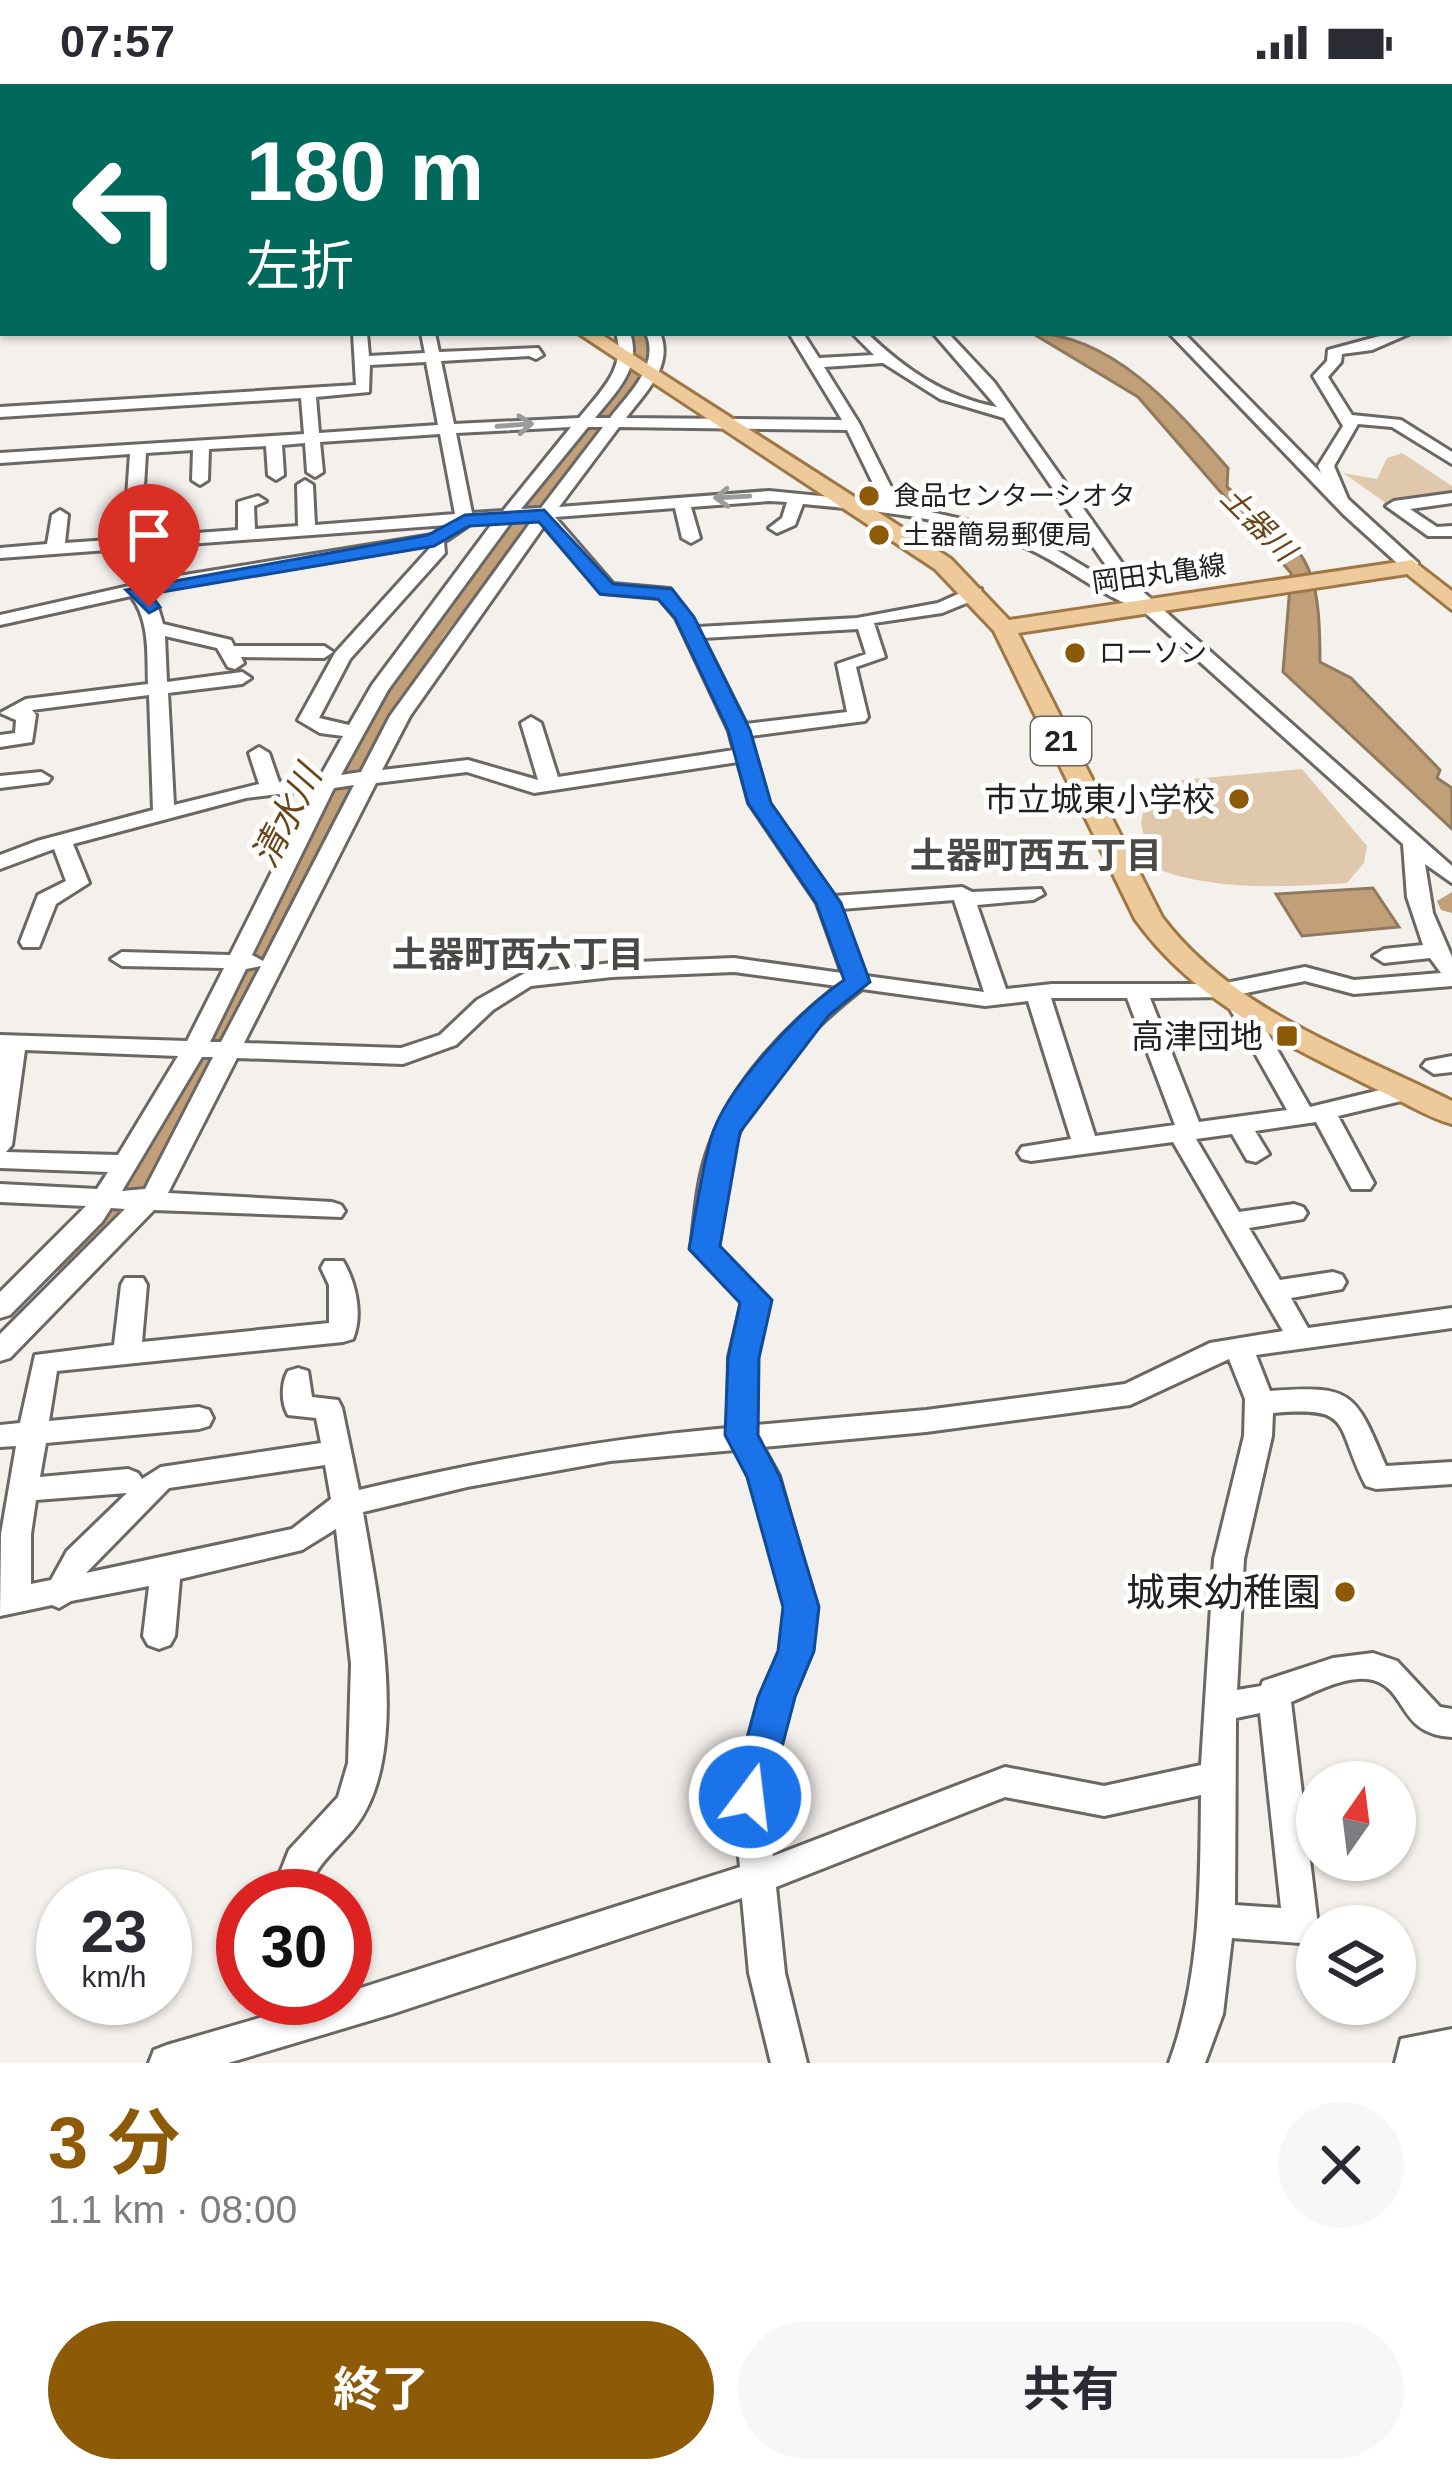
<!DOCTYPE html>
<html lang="ja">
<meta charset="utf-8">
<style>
:root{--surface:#fff;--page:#f7f7f7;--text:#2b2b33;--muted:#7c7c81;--accent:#8d5a07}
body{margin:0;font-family:Arial,"Noto Sans JP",sans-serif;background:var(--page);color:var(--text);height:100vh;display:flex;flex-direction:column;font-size:45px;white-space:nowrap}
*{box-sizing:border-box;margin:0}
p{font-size:39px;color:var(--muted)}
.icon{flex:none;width:66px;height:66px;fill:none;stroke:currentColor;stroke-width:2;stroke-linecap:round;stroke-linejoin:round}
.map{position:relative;height:1979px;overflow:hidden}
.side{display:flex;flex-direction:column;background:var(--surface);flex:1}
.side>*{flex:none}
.hud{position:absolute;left:0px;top:0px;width:1452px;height:252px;box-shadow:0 3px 9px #0004;background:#00695c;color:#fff;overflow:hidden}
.needle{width:78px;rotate:14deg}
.fabs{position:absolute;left:1296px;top:1677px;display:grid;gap:24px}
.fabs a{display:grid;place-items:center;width:120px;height:120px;border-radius:50%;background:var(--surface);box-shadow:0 3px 9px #0004;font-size:60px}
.speed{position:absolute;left:36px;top:1785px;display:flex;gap:24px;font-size:60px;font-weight:700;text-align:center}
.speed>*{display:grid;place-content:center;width:156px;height:156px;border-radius:50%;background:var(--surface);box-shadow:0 3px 9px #0004;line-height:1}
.speed small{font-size:30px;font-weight:400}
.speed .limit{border:18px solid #d22;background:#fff;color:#111}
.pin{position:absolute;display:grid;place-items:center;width:102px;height:102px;color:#fff;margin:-123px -51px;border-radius:50% 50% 50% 0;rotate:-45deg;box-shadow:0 0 12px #0007}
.pin .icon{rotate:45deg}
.me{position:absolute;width:132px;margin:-66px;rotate:15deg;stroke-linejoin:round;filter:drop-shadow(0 0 9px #0008)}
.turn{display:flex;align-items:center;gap:42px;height:252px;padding:0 48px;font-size:54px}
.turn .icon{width:156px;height:156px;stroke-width:2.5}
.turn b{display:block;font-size:84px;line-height:102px}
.round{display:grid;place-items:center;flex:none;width:126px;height:126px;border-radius:63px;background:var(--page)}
.summary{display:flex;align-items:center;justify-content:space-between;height:204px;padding:0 48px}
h1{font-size:72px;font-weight:700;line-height:90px;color:var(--accent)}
.button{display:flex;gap:24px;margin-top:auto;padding:24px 48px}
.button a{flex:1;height:138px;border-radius:72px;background:var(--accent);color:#fff;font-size:48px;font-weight:700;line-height:138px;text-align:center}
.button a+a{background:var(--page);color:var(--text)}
.status{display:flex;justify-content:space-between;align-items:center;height:84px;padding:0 60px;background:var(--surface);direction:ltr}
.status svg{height:33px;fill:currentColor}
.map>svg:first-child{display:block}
</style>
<div class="status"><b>07:57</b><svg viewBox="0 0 49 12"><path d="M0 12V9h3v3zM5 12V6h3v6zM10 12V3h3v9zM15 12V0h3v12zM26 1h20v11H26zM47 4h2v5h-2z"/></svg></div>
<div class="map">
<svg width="1452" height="1979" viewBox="0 0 1452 1979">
<rect width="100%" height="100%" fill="#f4f1ed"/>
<!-- green -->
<path fill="#e0c8ac" d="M1402 369 1452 402V411L1386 419 1343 389 1377 395 1387 374Z
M1302 685 1367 762 1364 779 1347 799C1280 803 1213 808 1149 782L1141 738 1150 699Z"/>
<!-- water -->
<path fill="#c19f78" stroke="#91795e" stroke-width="3" d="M1032 249C1113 250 1178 327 1228 384L1227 403C1307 466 1320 474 1320 578L1351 594 1440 686 1437 694 1452 704V745L1283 588 1291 489 1138 313Z
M1373 804 1399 843 1302 852 1276 810Z"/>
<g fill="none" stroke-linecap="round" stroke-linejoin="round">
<!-- river -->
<path fill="#c19f78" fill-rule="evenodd" d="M627 249H647L654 272 642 296 443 553 369 681 174 1071 86 1190H60L55 1181 60 1172 142 1066 341 681 419 551 623 294 634 272Z
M1452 808V829L1441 826 1437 817Z"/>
<!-- minor casing -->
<g stroke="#6a6764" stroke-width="6">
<path id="minor" d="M30 0H117L25 3Z
M177 0H189L176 3Z
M232 0H244V3H232Z
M286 0H298L300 3H288Z
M502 0H514L517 3H505Z
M632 0H644L646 3H634Z
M1074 0H1086L1071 3Z
M1144 0H1159L1163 3H1148Z
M1333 0H1347L1350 3H1336Z
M0 1 7 2 8 3 0 7Z
M1449 22H1452V28H1449Z
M0 62H3V70H0Z
M1449 77 1452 78V87L1449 86Z
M3 89V97L0 98V90Z
M1449 120H1452V128H1449Z
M1449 145 1452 146V157L1449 156Z
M0 213H3V221H0Z
M1449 238H1452V246H1449Z
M353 249H367L369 272 425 269 421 249H435L439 268 538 264 543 271 536 275 529 272 441 277 454 340 579 334C600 308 627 284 616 249H630C642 284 616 308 595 334H610C629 309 660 282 646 249H660C674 282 645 309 626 334L842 336 789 249H803L819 274 874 271 852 249H867C904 285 945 313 997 323L933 249H948L994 298 1141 506 1452 782V799L1425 780 1433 829 1452 873V902L1354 910 1305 897 1241 910 1249 916 1310 1023 1409 999 1418 1001 1421 1007 1418 1013 1338 1032 1374 1099 1370 1105H1352L1316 1038 1255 1047 1269 1070 1256 1078 1247 1076 1232 1050 1196 1055 1239 1128 1294 1120 1303 1123 1307 1129 1303 1135 1249 1144 1280 1196 1333 1188 1342 1191 1346 1198 1342 1205 1291 1214 1308 1244 1452 1224V1244L1256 1271 1270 1307C1353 1301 1355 1308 1386 1382L1452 1378V1400L1376 1405 1366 1402C1334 1340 1355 1322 1273 1329L1272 1352 1244 1475 1237 1606 1261 1602 1263 1597 1333 1574 1373 1569 1397 1577 1440 1623 1452 1625V1653C1399 1650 1408 1609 1376 1597 1350 1588 1314 1609 1291 1618L1318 1842 1312 1854 1300 1859 1232 1854 1223 1930 1205 1979H1169C1201 1892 1200 1803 1201 1711L1104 1732 1005 1713 776 1803 785 1889 807 1979H771L749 1889 742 1814 392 1930 228 1979H149L154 1966 167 1961 328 1914H345V1909L740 1783 733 1713 761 1613 780 1567 786 1523 749 1392 735 1366 610 1377 467 1403 363 1428C377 1511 406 1644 368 1722 350 1760 320 1768 305 1812H271L289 1766 338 1713 348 1679 351 1580 336 1445 302 1466 180 1495 175 1552 170 1561 159 1565 148 1561 143 1552 149 1502 71 1517 59 1524 52 1521 0 1532 1 1450 16 1362 0 1363V1341L20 1339 35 1271 114 1261 121 1201 125 1194H143L147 1201 142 1258 329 1239V1201L321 1184 325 1177H343C356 1199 363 1231 353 1255L343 1258 57 1287 49 1337 199 1323 209 1326 213 1334 209 1342 199 1345 46 1359 40 1393 128 1385 138 1389 142 1395 161 1383 321 1359 316 1334 288 1331C281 1319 281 1299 288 1287L298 1284 308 1287 312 1313 338 1316 342 1324 359 1406C482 1377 602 1355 728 1344L729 1273 742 1218 691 1165C695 1131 697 1095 709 1063 731 999 785 943 837 902L734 888 612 893 531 902 493 926 456 961 403 980 237 974 168 1109 332 1118 341 1121 345 1127 341 1133 154 1126 10 1274 0 1277V1250L125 1125 111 1124 102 1138 10 1231 0 1234V1208L86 1122 0 1118V1100L97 1105 108 1088 0 1084V951L187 957 224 884 122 882 111 875 122 868 230 871 313 706 246 714 73 760 89 799 56 820 39 863H23L20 858 38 811 66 797 54 765 0 785V771L37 757 153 726 149 611 32 626 36 631 32 658 0 663V651L15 649 16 636 0 629 26 615 148 600C147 570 150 537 131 512L0 541V531L160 495 432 451 447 441 0 474V464L47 460 52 431 60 426 68 431 65 459 124 455 130 370 0 379V369L304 350 301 314 0 333V323L356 301ZM426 278 438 341 319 349 316 313 369 308 370 281ZM883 279 940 315 1004 334 1123 506 1055 465 1010 446 900 421 859 339 824 283ZM571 343 503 427 472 429 456 349ZM588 343H603L541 424 521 425ZM619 343 847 346 882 418 769 407 559 423ZM440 350 455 430 315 441 313 401 305 396 297 401 298 442 255 445 254 422 266 417 258 412 238 418V446L141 453 146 369 193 366 192 396 200 401 208 396 209 365 266 362 268 391 276 396 284 391 282 361 305 359 307 388 315 393 323 388 320 358ZM769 417 787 418 782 434 769 444 777 449 795 441 803 420C879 427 958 434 1029 465 1068 483 1101 512 1142 526L1403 760 1407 813 1423 861 1384 865 1373 872 1384 879 1430 874 1441 889 1354 896 1305 883 1221 900H1052L1006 905 977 821 1033 816 1044 810 1041 805 972 808 962 803 834 812 769 719 750 652 865 637 868 633 856 583 885 573 874 539 942 529 981 513V505H969L938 519 857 534 698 543 670 505 613 500 555 433 675 424 682 454 691 459 700 454 691 423ZM533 435 390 632 361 688 341 691 388 606 509 441 513 436ZM494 437 372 601 349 641 319 634 350 575 445 469 444 458 472 439ZM544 442 602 509 659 514 676 534 729 647 734 666 558 693 541 639 531 633 521 639 538 696 468 676 382 686 410 632ZM429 461 430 464 335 569 298 636 320 649 343 652 320 693 279 698 269 669 259 663 249 669 259 700 174 721 168 609 242 600 251 594 242 588 167 598 165 552 217 564 228 583 235 585 244 579 241 573 324 574 333 568 324 562H234L231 556 163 540 158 523 147 508ZM858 545 866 570 837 580 847 628 746 640 703 554ZM738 678 749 719 817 819 842 889 734 874 612 879 525 889 477 916 440 951 401 964 244 959 376 699 467 688 534 709ZM354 701 263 877 252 871 334 704ZM954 816 984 908 866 892 841 825ZM261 882 221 958H210L246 885ZM862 905 985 922 1028 917 1071 1055 1022 1063 1018 1069 1022 1075 1031 1077 1173 1058 1283 1247 1210 1259 1125 1300 926 1326 756 1341 757 1273 769 1216 717 1162C721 1129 723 1094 734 1062 756 998 810 946 862 905ZM1228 913 1225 916 1287 1026 1199 1038 1150 914ZM1051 914H1127L1175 1041 1095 1052ZM25 966 178 972 118 1071 6 1068 12 1061ZM202 973H213L145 1105 122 1107ZM1229 1275 1245 1315 1244 1352 1214 1475 1201 1681 1104 1702 1005 1683 773 1772 767 1713 793 1613 812 1567 816 1523 779 1392 763 1363 926 1348 1130 1321ZM325 1381 331 1415 292 1445 86 1489 169 1404ZM127 1409 67 1467 51 1496 31 1500V1450L36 1416ZM1260 1629 1281 1824 1235 1821 1236 1634Z
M1169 249H1184L1321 389 1318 382 1343 342 1313 292 1327 277 1328 266 1391 249H1411L1372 266 1342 270 1341 278 1328 293 1352 331 1401 336 1452 368V380L1392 343 1358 340 1334 382 1348 415 1418 479V487H1406L1344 431Z
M1452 409V419L1410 425 1437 443 1452 442V452H1428L1386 422 1394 417Z
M41 688 51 694 48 698 0 704V692Z
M1452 972V988L1434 990 1422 982 1426 977Z
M1452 1945V1979H1395L1401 1955Z"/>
</g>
<!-- major casing -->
<g stroke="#9f7745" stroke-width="6">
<path id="major" d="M347 0H385L345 3Z
M391 0H429L389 3Z
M0 28H3V36H0Z
M0 164H3V174H0Z
M578 249H599L951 475 1009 536 1412 476 1452 507V526L1407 490 1018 549 1162 833C1232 926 1351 967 1452 1017V1040C1426 1033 1401 1016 1376 1005 1287 961 1194 918 1135 835L994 547 935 485Z"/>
</g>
<!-- minor -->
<use href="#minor" fill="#fff" fill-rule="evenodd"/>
<!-- major -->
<use href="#major" fill="#eeca9b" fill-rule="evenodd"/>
</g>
<!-- one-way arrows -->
<defs><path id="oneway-shaft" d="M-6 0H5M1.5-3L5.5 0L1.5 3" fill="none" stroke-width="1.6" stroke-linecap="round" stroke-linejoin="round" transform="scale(3)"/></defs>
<g stroke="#9c9b9b">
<use href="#oneway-shaft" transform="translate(515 341) rotate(-4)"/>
<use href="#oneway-shaft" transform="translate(732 413) rotate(177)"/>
</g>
<!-- route -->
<path fill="#1a73e8" stroke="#114b97" stroke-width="3" d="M544 426 613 500 672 505 694 533 750 646 771 719 841 819 870 898 829 931 740 1048 720 1162 772 1216 759 1274 758 1351 780 1393 819 1523 814 1567 795 1613 769 1713 763 1725 750 1730 737 1725 731 1713 758 1613 778 1567 783 1523 747 1393 725 1351 728 1274 740 1219 689 1165C696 1128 701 1090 711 1054 726 1003 801 926 844 896L816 819 748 719 728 646 675 534 658 515 600 510 539 438 469 442 434 462 150 510 160 523 149 529 126 506 428 451 465 431Z"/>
<!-- markers -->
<g fill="#8d5a07" stroke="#fff" stroke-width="4.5">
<circle cx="869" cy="412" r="12"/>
<circle cx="879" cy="451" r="12"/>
<circle cx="1075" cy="569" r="12"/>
<circle cx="1239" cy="715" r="12"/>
<rect x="1275" y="940" width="24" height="24" rx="6"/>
<circle cx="1345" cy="1508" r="12"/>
</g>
<g text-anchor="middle" stroke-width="10" stroke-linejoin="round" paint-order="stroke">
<!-- far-poi labels -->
<g font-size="27" fill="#222120" stroke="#fff" text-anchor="start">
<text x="893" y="421">食品センターシオタ</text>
<text x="903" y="460">土器簡易郵便局</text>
<text x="1099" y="578">ローソン</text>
</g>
<!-- far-street labels -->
<g font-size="27" fill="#222120" stroke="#fff">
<text transform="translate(1159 490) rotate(-8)" y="9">岡田丸亀線</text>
</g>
<!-- far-water labels -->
<g font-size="30" font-style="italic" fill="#694617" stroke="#fff">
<text transform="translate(1258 440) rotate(45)" y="10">土器川</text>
</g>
<!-- shield labels -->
<rect fill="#fff" stroke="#646463" stroke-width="3" x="1031" y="633" width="60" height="48" rx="9"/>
<g font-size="30" font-weight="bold" fill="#222120">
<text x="1061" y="667">21</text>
</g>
<!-- poi labels -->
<g font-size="33" fill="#222120" stroke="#fff" text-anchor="end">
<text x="1215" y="727">市立城東小学校</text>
<text x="1263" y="964">高津団地</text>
</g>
<!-- water labels -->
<g font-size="36" font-style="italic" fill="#694617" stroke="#fff">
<text transform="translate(286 732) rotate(-63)" y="13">清水川</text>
</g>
<!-- neighbourhood labels -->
<g font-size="36" font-weight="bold" fill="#4b4946" stroke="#fff">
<text x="1036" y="784">土器町西五丁目</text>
<text x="518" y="883">土器町西六丁目</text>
</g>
<!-- near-poi labels -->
<g font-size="39" fill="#222120" stroke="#fff" text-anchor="end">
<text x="1321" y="1522">城東幼稚園</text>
</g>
</g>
</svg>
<div class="fabs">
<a><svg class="needle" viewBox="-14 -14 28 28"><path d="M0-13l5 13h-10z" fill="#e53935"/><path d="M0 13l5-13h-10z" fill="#7c7c81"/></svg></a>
<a><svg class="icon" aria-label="layers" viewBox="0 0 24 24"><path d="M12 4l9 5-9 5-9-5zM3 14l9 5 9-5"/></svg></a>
</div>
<div class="speed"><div>23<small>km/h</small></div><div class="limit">30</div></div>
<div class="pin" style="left:149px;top:523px;background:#d93025"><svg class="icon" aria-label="arrive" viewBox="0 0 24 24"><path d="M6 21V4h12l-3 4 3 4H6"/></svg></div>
<svg class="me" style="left:750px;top:1713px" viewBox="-20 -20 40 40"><circle r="17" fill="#1a73e8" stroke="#fff" stroke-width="3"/><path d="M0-11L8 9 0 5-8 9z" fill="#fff"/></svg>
<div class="hud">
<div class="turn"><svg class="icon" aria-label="left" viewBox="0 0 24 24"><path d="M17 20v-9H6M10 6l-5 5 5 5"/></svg><div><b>180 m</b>左折</div></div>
</div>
</div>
<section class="side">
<div class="summary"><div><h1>3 分</h1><p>1.1 km · 08:00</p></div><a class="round"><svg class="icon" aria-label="close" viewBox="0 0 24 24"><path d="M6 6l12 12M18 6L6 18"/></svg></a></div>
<div class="button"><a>終了</a><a>共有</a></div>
</section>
